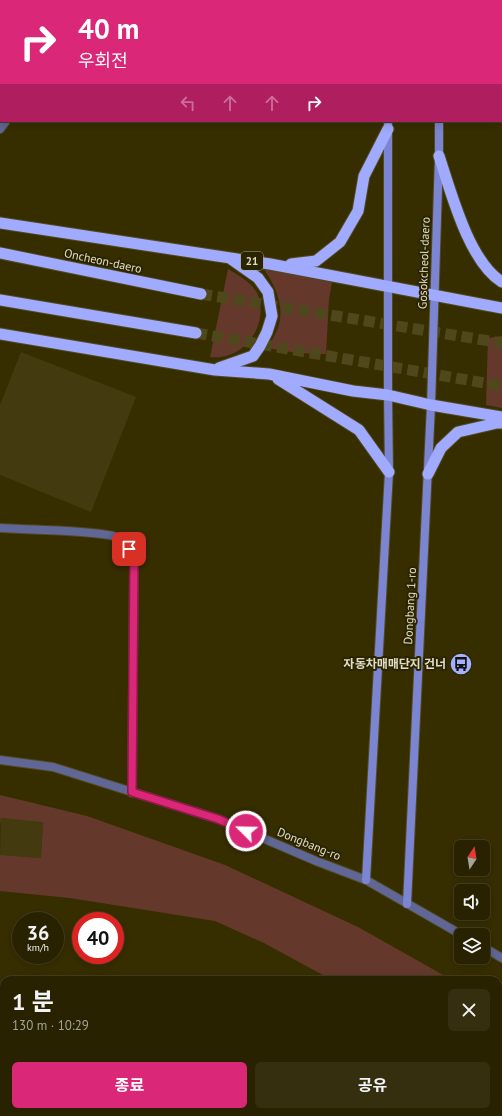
<!DOCTYPE html>
<html lang="ko">
<meta charset="utf-8">
<style>
:root{--surface:#292200;--page:#352f0f;--text:#f1f3f6;--muted:#a5a499;--line:#453f22;--accent:#db2777}
body{margin:0;font-family:"PT Sans","Noto Sans KR",sans-serif;background:var(--page);color:var(--text);height:100vh;display:flex;flex-direction:column;font-size:15px;white-space:nowrap}
*{box-sizing:border-box;margin:0}
p{font-size:13px;color:var(--muted)}
.icon{flex:none;width:22px;height:22px;fill:none;stroke:currentColor;stroke-width:2;stroke-linecap:round;stroke-linejoin:round}
.map{position:relative;flex:1;overflow:hidden}
.side{position:absolute;left:0px;top:976px;width:502px;height:140px;display:flex;flex-direction:column;background:var(--surface);border-radius:12px 12px 0 0;box-shadow:0 2px 10px #0003,0 0 0 1px var(--line)}
.side>*{flex:none}
.guide{position:absolute;left:0px;top:0px;width:502px;height:122px;box-shadow:0 2px 10px #0003,0 0 0 1px var(--line);background:#db2777;color:#fff;overflow:hidden}
.needle{width:26px;rotate:12deg}
.tools{position:absolute;left:454px;top:840px;display:grid;gap:8px}
.tools a{display:grid;place-items:center;width:36px;height:36px;border-radius:6px;background:var(--surface);box-shadow:0 2px 10px #0003,0 0 0 1px var(--line);font-size:20px}
.speed{position:absolute;left:12px;top:912px;display:flex;gap:8px;font-size:20px;font-weight:700;text-align:center}
.speed>*{display:grid;place-content:center;width:52px;height:52px;border-radius:50%;background:var(--surface);box-shadow:0 2px 10px #0003,0 0 0 1px var(--line);line-height:1}
.speed small{font-size:10px;font-weight:400}
.speed .limit{border:6px solid #d22;background:#fff;color:#111}
.pin{position:absolute;display:grid;place-items:center;width:34px;height:34px;color:#fff;margin:-17px;border-radius:8px;box-shadow:0 2px 6px #0006}
.me{position:absolute;width:44px;margin:-22px;rotate:293deg;stroke-linejoin:round;filter:drop-shadow(0 0 3px #0008)}
.turn{display:flex;align-items:center;gap:14px;height:84px;padding:0 12px;font-size:18px}
.turn .icon{width:52px;height:52px;stroke-width:2.5}
.turn b{display:block;font-size:28px;line-height:34px}
.lanes{display:flex;align-items:center;height:38px;padding:0 12px;background:#0003;justify-content:center;gap:20px;direction:ltr}
.lanes .off{opacity:.35}
.round{display:grid;place-items:center;flex:none;width:42px;height:42px;border-radius:6px;background:var(--page)}
.summary{display:flex;align-items:center;justify-content:space-between;height:68px;padding:0 12px}
h1{font-size:24px;font-weight:700;line-height:30px}
.action{display:flex;gap:8px;margin-top:auto;padding:8px 12px}
.action a{flex:1;height:46px;border-radius:6px;background:var(--accent);color:#fff;font-size:16px;font-weight:700;line-height:46px;text-align:center}
.action a+a{background:var(--page);color:var(--text)}
.map>svg:first-child{display:block}
</style>
<div class="map">
<svg width="502" height="1116" viewBox="0 0 502 1116">
<rect width="100%" height="100%" fill="#372e00"/>
<!-- built -->
<path fill="#433a10" d="M21 352 136 397 91 512 0 475V405Z
M1 818 43 821 41 858 0 855Z"/>
<!-- green -->
<path fill="#64392c" d="M228 269C238 275 253 283 258 295 269 327 243 361 210 357Z
M264 269 332 282 329 299 326 354 297 353 267 348C271 342 275 335 278 328 285 307 276 287 264 269Z
M502 336V408L486 405 488 338Z
M0 795 87 816 225 865 358 927 452 980H332L264 943 215 921 70 898 0 891V855L41 858 43 822 1 818 0 826Z
M498 1006 502 1008V1073L498 1070Z"/>
<!-- water -->
<path fill="#221d03" d="M0 989 4 991V1093L0 1092Z
M60 1112H291L297 1116H72Z"/>
<g fill="none" stroke-linecap="round" stroke-linejoin="round">
<!-- trunk-tunnel -->
<path stroke="#50481d" stroke-width="11" stroke-dasharray="11 5.5" stroke-linecap="butt" d="M201 294 502 343
M196 333 502 386"/>
<!-- minor casing -->
<g stroke="#524a1f" stroke-width="10">
<path id="minor" d="M0 528C18 529 110 531 119 538 128 546 131 554 134 565L132 793"/>
</g>
<!-- tertiary casing -->
<g stroke="#524a1f" stroke-width="10">
<path id="tertiary" d="M22 1V0
M0 129 6 121
M0 760 53 767 218 819 316 861 366 880 462 935
M483 947 502 958"/>
</g>
<!-- secondary casing -->
<g stroke="#524a1f" stroke-width="10">
<path id="secondary" d="M386 0V1
M437 0V1
M366 880 389 472 388 395V121
M407 904 431 405 439 156V121"/>
</g>
<!-- trunk casing -->
<g stroke="#524a1f" stroke-width="13">
<path id="trunk" d="M439 156C451 192 469 262 502 282
M0 223 270 264 502 308
M0 253 201 294
M291 264 316 261 340 242 358 211 364 176 388 129
M0 300 196 333
M0 334 215 370 269 374 353 391 388 395 431 405 502 417
M219 368 253 356 260 346 267 332 272 316 268 292 258 278 231 259
M278 379 359 430 389 472
M428 474 441 448 458 432 497 423H502"/>
</g>
<!-- minor -->
<use href="#minor" stroke="#606696" stroke-width="8"/>
<!-- tertiary -->
<use href="#tertiary" stroke="#606696" stroke-width="8"/>
<!-- secondary -->
<use href="#secondary" stroke="#7c85d1" stroke-width="8"/>
<!-- trunk -->
<use href="#trunk" stroke="#a0aafe" stroke-width="11"/>
</g>
<g fill="none" stroke-linecap="round" stroke-linejoin="round">
<!-- route casing -->
<g stroke="#8e194d" stroke-width="10">
<path id="route" d="M129 549 134 565 132 792 218 819 246 831"/>
</g>
<!-- route -->
<use href="#route" stroke="#db2777" stroke-width="7"/>
</g>
<!-- icons -->
<defs>
<g id="bus-disc" transform="scale(1.15)"><circle r="9.5" fill="#a6b1fc" stroke="#2b2401"/><path d="M-5-6H5V4H4V6H2V4H-2V6H-4V4H-5ZM-3.5-4V0h7V-4ZM-3.5 1.2v1.5H-2V1.2ZM2 1.2v1.5H3.5V1.2Z" fill="#111"/></g>
</defs>
<g fill-rule="evenodd">
<use href="#bus-disc" x="461" y="664"/>
</g>
<g text-anchor="middle" stroke-width="4" stroke-linejoin="round" paint-order="stroke">
<!-- shield labels -->
<rect fill="#2b2401" stroke="#aaa58a" stroke-width="1" x="241" y="252" width="22" height="18" rx="3"/>
<g font-size="11" font-weight="bold" fill="#e1dcc4">
<text x="252" y="265">21</text>
</g>
<!-- street labels -->
<g font-size="12" fill="#e1dcc4" stroke="#2b2401">
<text transform="translate(103 261) rotate(12)" y="4">Oncheon-daero</text>
<text transform="translate(424 263) rotate(-88)" y="4">Gosokcheol-daero</text>
<text transform="translate(410 606) rotate(-87)" y="4">Dongbang 1-ro</text>
<text transform="translate(309 844) rotate(22)" y="4">Dongbang-ro</text>
</g>
<!-- poi labels -->
<g font-size="12" font-weight="bold" fill="#e1dcc4" stroke="#2b2401" text-anchor="end">
<text x="446" y="668">자동차매매단지 건너</text>
</g>
</g>
</svg>
<div class="tools">
<a><svg class="needle" viewBox="-14 -14 28 28"><path d="M0-13l5 13h-10z" fill="#e53935"/><path d="M0 13l5-13h-10z" fill="#a5a499"/></svg></a>
<a><svg class="icon" aria-label="sound" viewBox="0 0 24 24"><path d="M4 9h4l5-4v14l-5-4H4zM17 9q2 3 0 6"/></svg></a>
<a><svg class="icon" aria-label="layers" viewBox="0 0 24 24"><path d="M12 4l9 5-9 5-9-5zM3 14l9 5 9-5"/></svg></a>
</div>
<div class="speed"><div>36<small>km/h</small></div><div class="limit">40</div></div>
<div class="pin" style="left:129px;top:549px;background:#d93025"><svg class="icon" aria-label="arrive" viewBox="0 0 24 24"><path d="M6 21V4h12l-3 4 3 4H6"/></svg></div>
<svg class="me" style="left:246px;top:831px" viewBox="-20 -20 40 40"><circle r="17" fill="#db2777" stroke="#fff" stroke-width="3"/><path d="M0-11L8 9 0 5-8 9z" fill="#fff"/></svg>
<div class="guide">
<div class="turn"><svg class="icon" aria-label="right" viewBox="0 0 24 24"><path d="M7 20v-9h11M14 6l5 5-5 5"/></svg><div><b>40 m</b>우회전</div></div>
<div class="lanes"><svg class="icon off" aria-label="left" viewBox="0 0 24 24"><path d="M17 20v-9H6M10 6l-5 5 5 5"/></svg><svg class="icon off" aria-label="ahead" viewBox="0 0 24 24"><path d="M12 20V5M6 11l6-6 6 6"/></svg><svg class="icon off" aria-label="ahead" viewBox="0 0 24 24"><path d="M12 20V5M6 11l6-6 6 6"/></svg><svg class="icon" aria-label="right" viewBox="0 0 24 24"><path d="M7 20v-9h11M14 6l5 5-5 5"/></svg></div>
</div>
<section class="side">
<div class="summary"><div><h1>1 분</h1><p>130 m · 10:29</p></div><a class="round"><svg class="icon" aria-label="close" viewBox="0 0 24 24"><path d="M6 6l12 12M18 6L6 18"/></svg></a></div>
<div class="action"><a>종료</a><a>공유</a></div>
</section>
</div>
